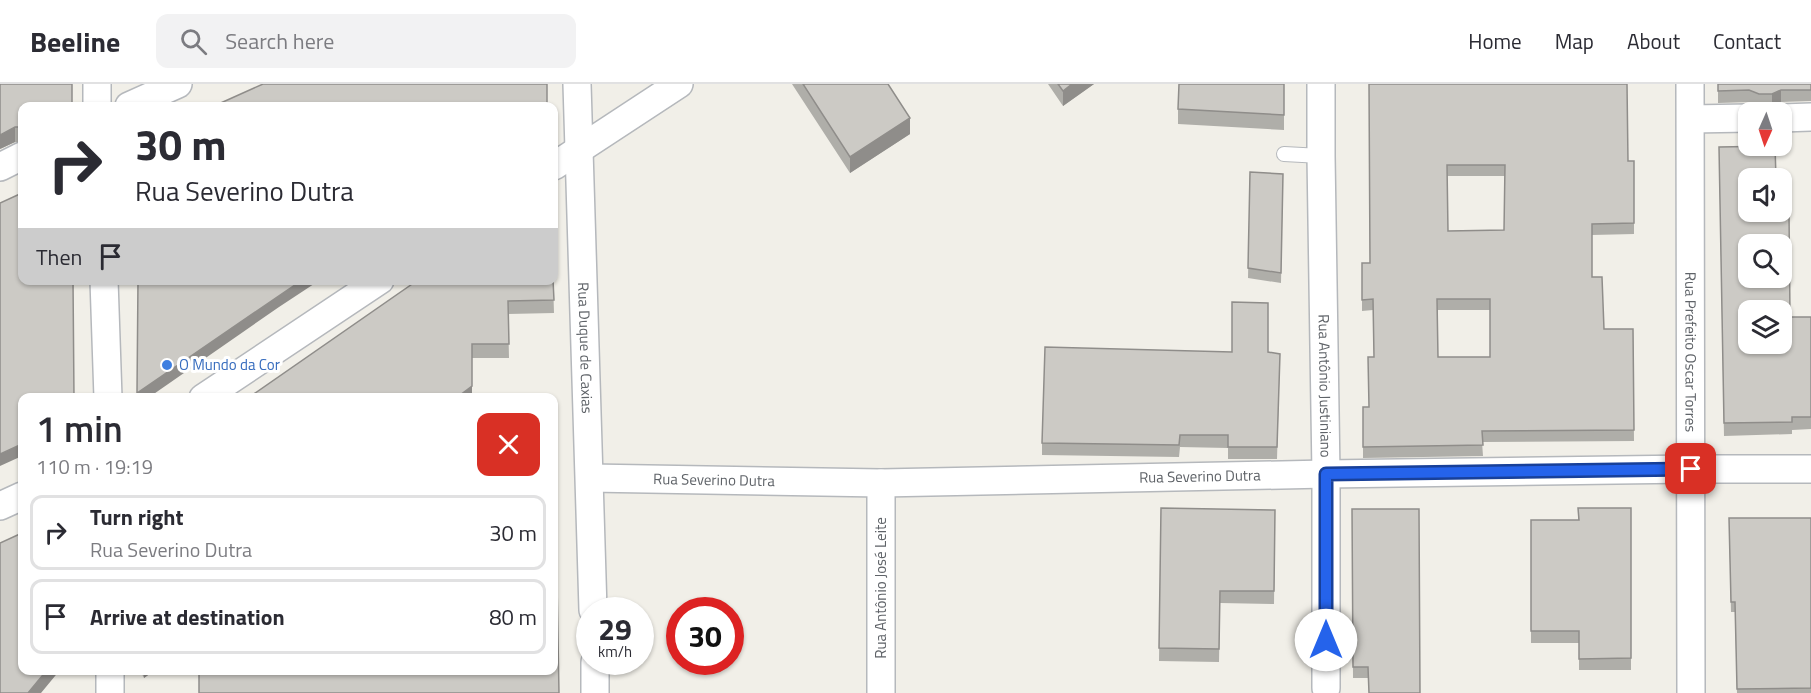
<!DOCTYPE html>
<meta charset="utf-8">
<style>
:root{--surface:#fff;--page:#f2f2f3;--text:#2b2b33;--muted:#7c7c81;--line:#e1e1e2}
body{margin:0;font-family:"Titillium Web",sans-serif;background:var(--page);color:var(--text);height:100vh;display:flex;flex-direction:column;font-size:22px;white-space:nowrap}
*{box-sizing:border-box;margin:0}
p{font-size:20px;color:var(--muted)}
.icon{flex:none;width:33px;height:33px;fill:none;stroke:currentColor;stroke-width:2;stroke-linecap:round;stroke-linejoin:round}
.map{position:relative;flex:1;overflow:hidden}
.sheet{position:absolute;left:18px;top:309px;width:540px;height:282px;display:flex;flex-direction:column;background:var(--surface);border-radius:12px;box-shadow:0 2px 4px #0004}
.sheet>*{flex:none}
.top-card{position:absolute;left:18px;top:18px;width:540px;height:183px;border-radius:12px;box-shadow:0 2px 4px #0004;background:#fff;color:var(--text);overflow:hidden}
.needle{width:39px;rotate:183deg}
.buttons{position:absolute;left:1738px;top:18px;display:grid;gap:12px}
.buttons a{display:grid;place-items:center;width:54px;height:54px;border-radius:12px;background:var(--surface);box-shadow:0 2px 4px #0004;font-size:30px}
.speed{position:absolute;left:576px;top:513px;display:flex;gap:12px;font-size:30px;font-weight:700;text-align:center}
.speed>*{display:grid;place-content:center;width:78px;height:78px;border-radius:50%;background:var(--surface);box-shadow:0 2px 4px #0004;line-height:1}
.speed small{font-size:15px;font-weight:400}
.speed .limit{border:9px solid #d22;background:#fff;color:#111}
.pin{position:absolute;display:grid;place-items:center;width:51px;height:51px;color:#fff;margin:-26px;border-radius:12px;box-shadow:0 3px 9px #0006}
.me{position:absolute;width:66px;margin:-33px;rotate:0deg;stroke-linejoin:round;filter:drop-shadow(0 0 4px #0008)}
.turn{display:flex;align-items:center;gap:21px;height:126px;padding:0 18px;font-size:27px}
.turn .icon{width:78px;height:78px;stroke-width:2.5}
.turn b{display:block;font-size:42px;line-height:51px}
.then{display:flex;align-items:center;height:57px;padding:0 18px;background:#0003;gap:12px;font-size:22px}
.round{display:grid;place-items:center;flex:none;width:63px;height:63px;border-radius:12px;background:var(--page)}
.summary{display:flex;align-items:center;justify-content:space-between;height:102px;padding:0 18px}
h1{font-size:36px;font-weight:600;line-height:45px}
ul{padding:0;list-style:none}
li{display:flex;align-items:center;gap:18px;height:75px;margin:0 12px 9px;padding:0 6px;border:3px solid var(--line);border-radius:12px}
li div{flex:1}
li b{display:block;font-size:22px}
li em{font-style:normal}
header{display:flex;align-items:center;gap:36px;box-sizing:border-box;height:84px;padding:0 30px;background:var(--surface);border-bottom:2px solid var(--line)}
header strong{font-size:28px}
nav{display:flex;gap:33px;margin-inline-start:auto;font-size:21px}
.search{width:420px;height:54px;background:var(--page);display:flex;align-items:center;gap:15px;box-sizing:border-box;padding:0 21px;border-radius:12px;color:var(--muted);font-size:22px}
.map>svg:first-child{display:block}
</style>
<header>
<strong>Beeline</strong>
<div class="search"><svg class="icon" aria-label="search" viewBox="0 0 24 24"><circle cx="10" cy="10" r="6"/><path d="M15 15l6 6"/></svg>Search here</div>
<nav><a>Home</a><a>Map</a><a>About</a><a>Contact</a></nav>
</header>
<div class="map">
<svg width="1811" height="609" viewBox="0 0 1811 609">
<rect width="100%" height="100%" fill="#f1efe8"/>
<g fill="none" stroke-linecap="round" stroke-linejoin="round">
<!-- service casing -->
<g stroke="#b5b8bc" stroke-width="16">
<path id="service" d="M1284 70 1321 72"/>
</g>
<!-- minor casing -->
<g stroke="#b5b8bc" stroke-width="30">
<g id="minor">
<path id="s1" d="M577 0 593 526"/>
<path id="s2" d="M1321 0V72L1326 390V604"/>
<path id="s3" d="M1690 0 1691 609"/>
<path d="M97 22V0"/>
<path d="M129 22 178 0"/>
<path d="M1782 34 1811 33"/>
<path d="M1691 35 1749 34"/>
<path d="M554 82 679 0"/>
<path d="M0 83 22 72"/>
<path d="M104 196 108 314"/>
<path d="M203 314 380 196"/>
<path id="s4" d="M590 394 881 399 1326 390 1691 385H1811"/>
<path d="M881 399V609"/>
<path d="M0 422 22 412"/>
<path d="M595 578V609"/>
<path d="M110 609V586"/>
</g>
</g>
<!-- service -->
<use href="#service" stroke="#fff" stroke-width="14"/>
<!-- minor -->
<use href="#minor" stroke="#fff" stroke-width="27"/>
</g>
<!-- wall -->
<path fill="#afaea9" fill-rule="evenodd" d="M792 0H888L910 50 850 89Z
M1048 0H1094L1063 22Z
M1284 0V46L1178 40V25Z
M1369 0 1628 77H1634V150L1592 151V193L1604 245H1633L1634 357 1482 358 1483 372 1363 374V323H1369L1374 273 1373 226 1362 227V179H1370ZM1447 92H1505L1504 146 1448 147ZM1438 226H1490V273H1438Z
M1718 0H1811V17L1781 18 1772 22H1759L1749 18 1718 19Z
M22 22V58H15L0 65Z
M1719 63 1749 94 1790 233H1811V345L1792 346V350L1724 352Z
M1250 88 1283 90 1281 199 1248 194Z
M553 196 554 229 508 230 509 274H472V314H248Z
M1268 268 1280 270 1277 375H1228V364L1180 363 1179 373 1042 371V359Z
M1161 424 1275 426 1274 520 1220 519 1219 578 1159 577Z
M1578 424H1631V586H1579V559H1531V436H1578Z
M1352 425 1420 609 1368 594H1353Z
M1729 434H1811V609H1737L1735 528H1731Z
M140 586H155L144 594Z"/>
<!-- shaded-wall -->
<path fill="#8f8d8a" d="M1072 0H1094L1063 22V7Z
M1781 6V18L1772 22V10Z
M910 34V50L850 89V73Z
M15 43V58L0 65V51Z
M302 196H320L279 223 148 314H137V309Z
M472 302V314H456Z
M22 360V372L0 382V370Z
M47 586H60L41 609H28Z
M144 586H155L144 594Z"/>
<!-- building -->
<path fill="#cccac5" stroke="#8f8d8a" stroke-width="1.5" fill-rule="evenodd" d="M0 0H72V22H22V43H15L0 51Z
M263 0H547V22H214Z
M803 0H888L910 34 850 73Z
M1058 0H1072L1063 7Z
M1179 0H1284V31L1178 25Z
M1369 0H1627L1628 77H1634V139L1592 140V193H1602L1604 245H1633L1634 346 1482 347 1483 361 1363 363V323H1369L1368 273H1374L1373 215 1362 216V179H1370ZM1447 81H1505L1504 146 1448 147ZM1437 215H1490V273H1438Z
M1718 0H1811V6H1781L1772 10H1759L1749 6 1718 7Z
M1775 62 1776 94H1749V128H1789L1790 233H1811V333H1792V338L1724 339 1719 63ZM1749 160H1782V194H1749ZM1749 226H1782V260H1749Z
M1250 88 1283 90 1281 189 1248 184Z
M22 109V196H73L74 314H22V360L0 370V119Z
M138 196H302L137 309Z
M418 196H553L554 216 508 217 509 260H472V302L456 314H248Z
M1232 218 1268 219V268L1280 270 1277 363H1228V351H1180L1179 361 1042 359 1045 263 1232 268Z
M554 333 559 609H199V586H554Z
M1161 424 1275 426 1274 507H1220L1219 565 1159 564Z
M1578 424H1631V574L1579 575V547H1531V436H1579Z
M1352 425H1419L1420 609H1369L1368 583H1353Z
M1729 434H1811V604L1737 605 1735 518H1731Z
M22 449V586H47L28 609H0V459Z"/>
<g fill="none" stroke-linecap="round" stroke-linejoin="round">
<!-- route casing -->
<g stroke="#184099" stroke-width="15">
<path id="route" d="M1326 556V390L1691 385"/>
</g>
<!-- route -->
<use href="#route" stroke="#2563eb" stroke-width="10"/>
</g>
<!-- markers -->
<circle fill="#3f7fe0" stroke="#fff" stroke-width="2" cx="167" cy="281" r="6"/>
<g text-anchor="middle" stroke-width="6" stroke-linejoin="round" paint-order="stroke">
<!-- street labels -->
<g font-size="15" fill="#5f6368" stroke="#fff">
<text dy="5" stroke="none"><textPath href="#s1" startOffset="264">Rua Duque de Caxias</textPath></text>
<text dy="5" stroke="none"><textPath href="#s3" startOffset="268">Rua Prefeito Oscar Torres</textPath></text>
<text dy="5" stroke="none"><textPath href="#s2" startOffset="302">Rua Antônio Justiniano</textPath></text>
<text dy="5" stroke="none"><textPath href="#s4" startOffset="610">Rua Severino Dutra</textPath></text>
<text dy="5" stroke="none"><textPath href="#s4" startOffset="124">Rua Severino Dutra</textPath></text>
<text transform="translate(881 504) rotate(-90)" y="5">Rua Antônio José Leite</text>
</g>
<!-- shop labels -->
<g font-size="15" fill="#366cbe" stroke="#fff" text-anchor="start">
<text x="179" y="286">O Mundo da Cor</text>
</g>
</g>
</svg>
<div class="buttons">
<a><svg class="needle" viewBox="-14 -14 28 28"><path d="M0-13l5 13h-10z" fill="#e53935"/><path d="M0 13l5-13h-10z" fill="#7c7c81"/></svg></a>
<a><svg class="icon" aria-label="sound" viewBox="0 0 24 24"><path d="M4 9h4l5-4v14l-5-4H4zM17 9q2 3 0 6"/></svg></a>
<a><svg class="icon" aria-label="search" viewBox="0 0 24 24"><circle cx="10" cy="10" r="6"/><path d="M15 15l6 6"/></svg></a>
<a><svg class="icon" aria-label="layers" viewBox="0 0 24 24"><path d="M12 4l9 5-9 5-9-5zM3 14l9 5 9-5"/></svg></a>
</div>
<div class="speed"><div>29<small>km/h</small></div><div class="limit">30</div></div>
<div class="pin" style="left:1691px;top:385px;background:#d93025"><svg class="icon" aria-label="arrive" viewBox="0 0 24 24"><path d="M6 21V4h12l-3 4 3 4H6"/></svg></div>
<svg class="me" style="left:1326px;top:556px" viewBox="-20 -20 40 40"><circle r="19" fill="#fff"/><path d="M0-13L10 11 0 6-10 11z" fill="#2563eb"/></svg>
<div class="top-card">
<div class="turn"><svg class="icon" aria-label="right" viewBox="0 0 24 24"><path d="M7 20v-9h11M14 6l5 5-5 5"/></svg><div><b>30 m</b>Rua Severino Dutra</div></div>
<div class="then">Then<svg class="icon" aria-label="arrive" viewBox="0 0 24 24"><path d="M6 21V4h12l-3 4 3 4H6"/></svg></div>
</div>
<section class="sheet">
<div class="summary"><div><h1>1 min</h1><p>110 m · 19:19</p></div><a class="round" style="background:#d93025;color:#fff"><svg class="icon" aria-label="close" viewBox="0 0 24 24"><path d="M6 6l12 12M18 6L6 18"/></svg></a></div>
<ul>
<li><svg class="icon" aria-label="right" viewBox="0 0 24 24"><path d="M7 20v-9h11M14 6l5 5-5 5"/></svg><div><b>Turn right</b><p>Rua Severino Dutra</p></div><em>30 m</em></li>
<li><svg class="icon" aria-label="arrive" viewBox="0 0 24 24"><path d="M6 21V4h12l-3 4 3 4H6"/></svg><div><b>Arrive at destination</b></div><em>80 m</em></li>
</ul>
</section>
</div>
